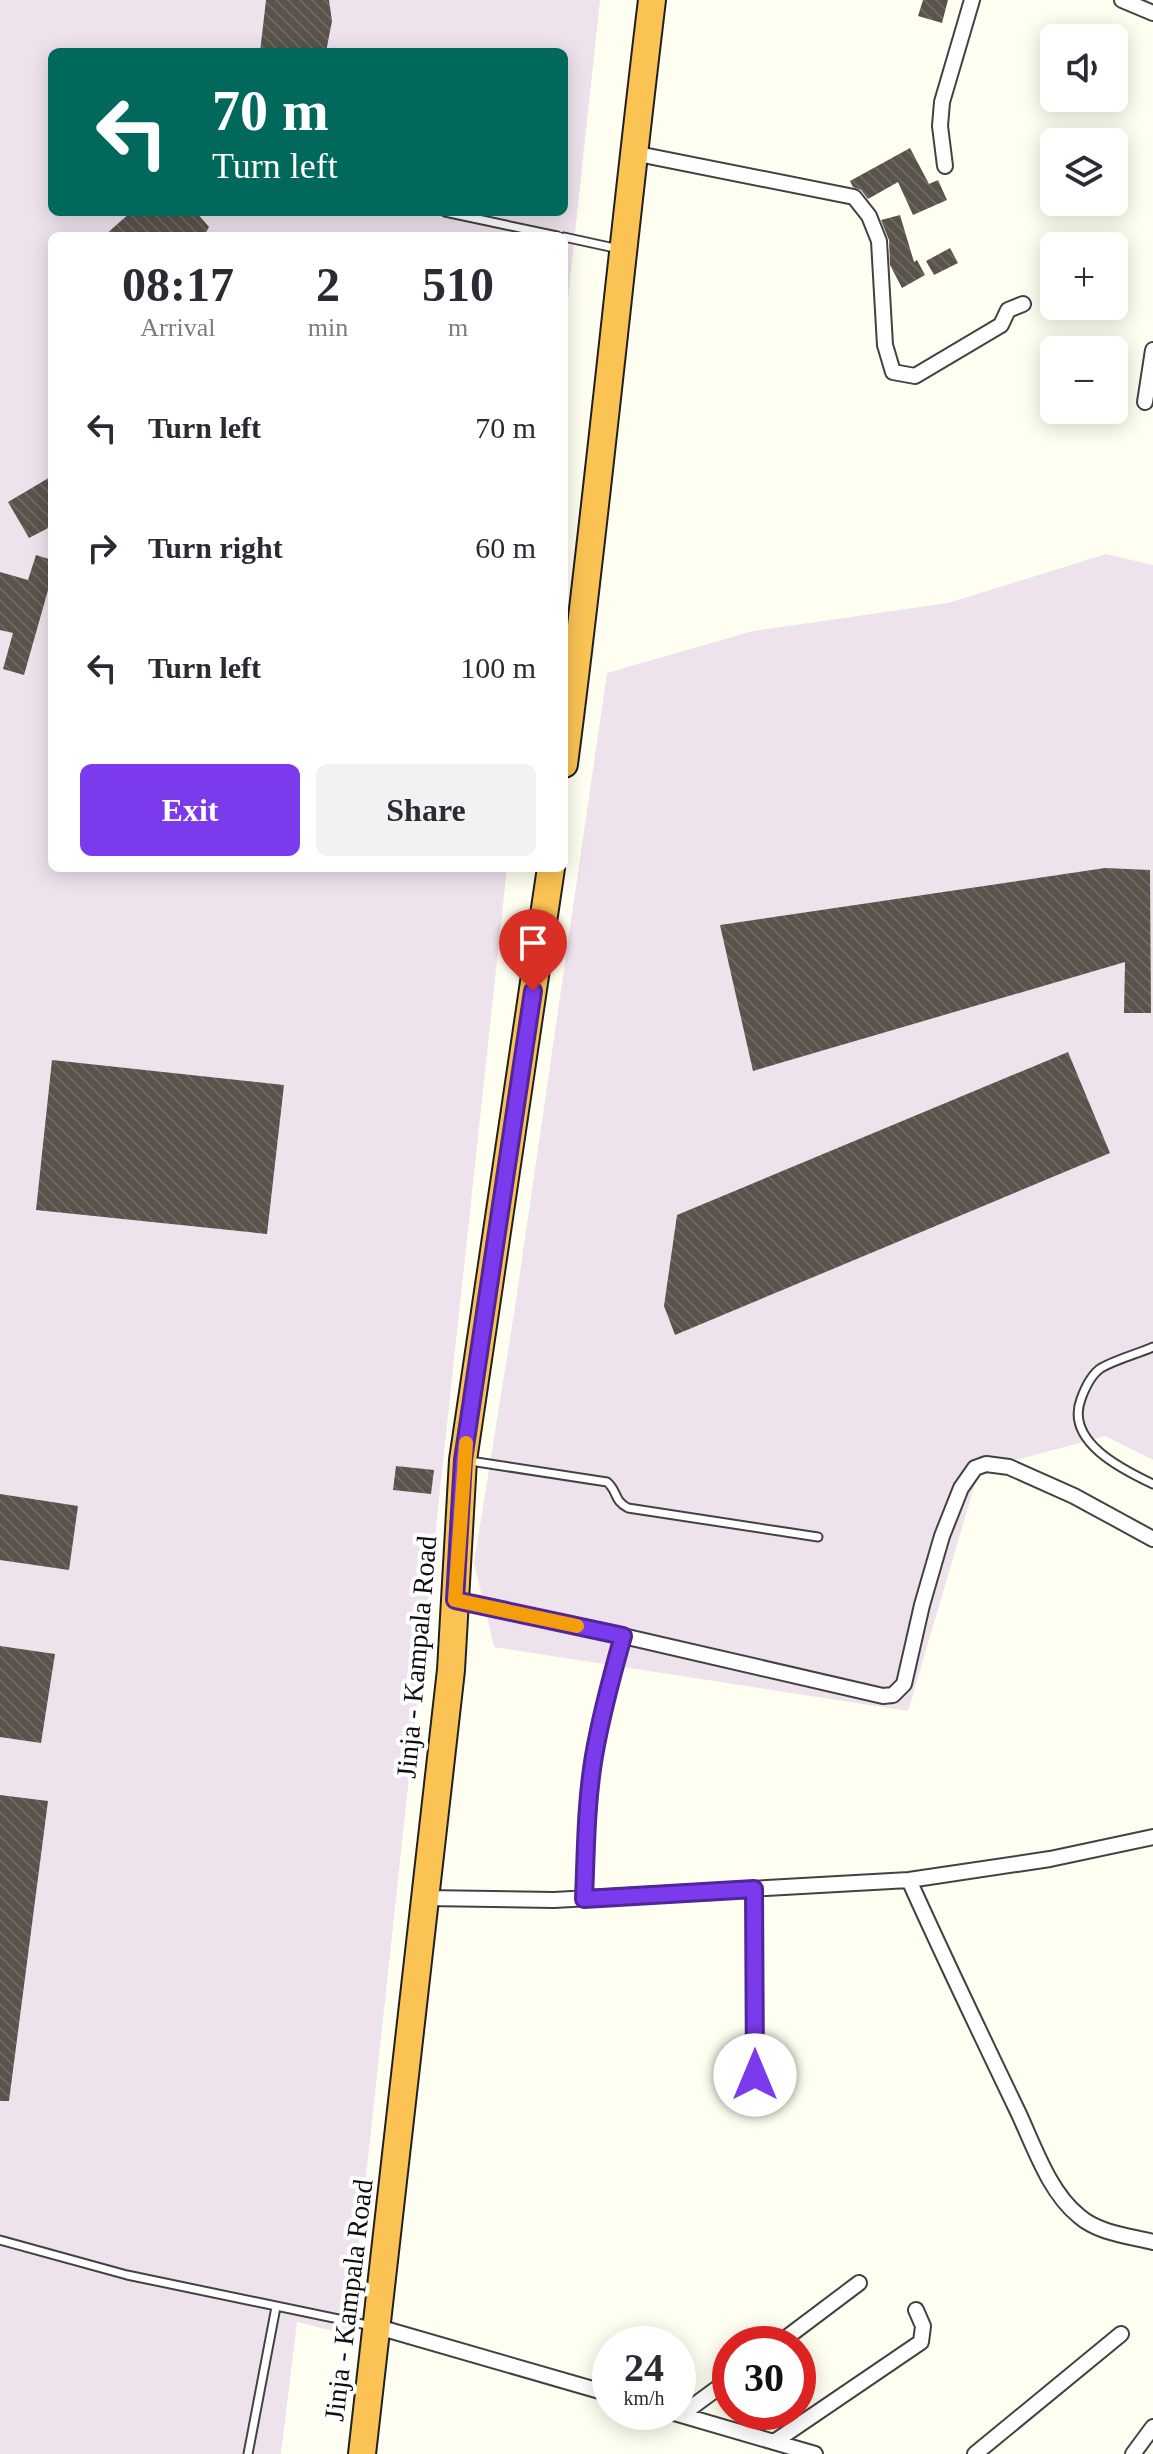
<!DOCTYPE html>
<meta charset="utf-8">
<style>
:root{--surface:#fff;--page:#f2f2f3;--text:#2b2b33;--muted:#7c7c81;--accent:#7c3aed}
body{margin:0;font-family:Georgia,serif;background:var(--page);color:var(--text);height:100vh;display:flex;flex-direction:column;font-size:30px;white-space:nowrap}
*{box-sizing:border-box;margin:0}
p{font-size:26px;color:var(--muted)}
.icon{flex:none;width:44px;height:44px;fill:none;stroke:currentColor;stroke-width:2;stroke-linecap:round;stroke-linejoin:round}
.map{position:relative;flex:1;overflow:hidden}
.side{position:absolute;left:48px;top:232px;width:520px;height:640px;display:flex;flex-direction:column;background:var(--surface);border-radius:12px;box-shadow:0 4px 20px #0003}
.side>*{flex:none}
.guide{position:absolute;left:48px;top:48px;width:520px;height:168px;border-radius:12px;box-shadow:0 4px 20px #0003;background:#00695c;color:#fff;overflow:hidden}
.tools{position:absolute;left:1040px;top:24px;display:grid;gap:16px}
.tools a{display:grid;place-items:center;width:88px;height:88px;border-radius:12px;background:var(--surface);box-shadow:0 4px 20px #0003;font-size:40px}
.speed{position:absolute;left:592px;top:2326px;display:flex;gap:16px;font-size:40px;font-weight:700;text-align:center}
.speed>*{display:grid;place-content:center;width:104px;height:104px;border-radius:50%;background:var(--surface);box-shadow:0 4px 20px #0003;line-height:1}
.speed small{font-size:20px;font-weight:400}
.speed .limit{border:12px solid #d22;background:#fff;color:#111}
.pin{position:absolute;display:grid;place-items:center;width:68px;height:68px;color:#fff;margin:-82px -34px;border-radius:50% 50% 50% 0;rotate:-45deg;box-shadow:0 0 8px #0007}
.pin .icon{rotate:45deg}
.me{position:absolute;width:88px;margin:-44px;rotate:0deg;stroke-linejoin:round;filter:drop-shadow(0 0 6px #0008)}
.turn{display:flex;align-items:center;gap:28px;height:168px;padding:0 32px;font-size:36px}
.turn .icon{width:104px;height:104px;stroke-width:2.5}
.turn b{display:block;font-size:56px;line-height:68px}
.eta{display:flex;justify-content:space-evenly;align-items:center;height:136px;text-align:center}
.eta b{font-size:48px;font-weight:800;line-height:56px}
.button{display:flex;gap:16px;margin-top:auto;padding:16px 32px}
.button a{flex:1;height:92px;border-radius:12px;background:var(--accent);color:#fff;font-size:32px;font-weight:800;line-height:92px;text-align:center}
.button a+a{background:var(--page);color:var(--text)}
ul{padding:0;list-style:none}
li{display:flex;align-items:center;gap:24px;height:120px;padding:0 32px}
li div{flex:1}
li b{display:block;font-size:30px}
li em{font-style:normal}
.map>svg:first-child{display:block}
</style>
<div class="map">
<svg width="1153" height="2454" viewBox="0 0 1153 2454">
<defs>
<pattern id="building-back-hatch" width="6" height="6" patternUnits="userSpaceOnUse" patternTransform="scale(2)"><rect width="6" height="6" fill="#59534b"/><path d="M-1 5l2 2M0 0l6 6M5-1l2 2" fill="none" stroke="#6c6761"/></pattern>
</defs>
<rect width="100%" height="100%" fill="#fffff1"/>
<!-- industrial -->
<path fill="#eee3ed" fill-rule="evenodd" d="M0 0H600L564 336V236H52V868H507L349 2335 297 2322 281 2454H0ZM52 52H564V212H52Z
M1106 554 1153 565V1460L1105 1436 979 1470 908 1711 494 1647 474 1563 515 1307 607 673 753 631 948 603Z"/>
<!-- building -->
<path fill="url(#building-back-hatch)" d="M266 0H329L332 21 326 52H260Z
M923 0H948L942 23 918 16Z
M910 148 929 184 938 180 947 200 913 215 898 182 868 199 861 190 853 187 850 181Z
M131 212H196L209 227 204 236H104Z
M900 215 914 262 917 260 925 275 902 288 890 265 889 240 881 220Z
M950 248 958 263 934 275 926 261Z
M52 476V526L29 538 8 502Z
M36 555 52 560V576L24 675 3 669 13 633 0 630V572L28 580Z
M1105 868 1150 870 1151 1013H1124L1125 962 753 1071 720 925Z
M1068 1052 1110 1153 675 1335 664 1306 677 1215Z
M52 1060 284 1085 267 1234 36 1210Z
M396 1466 434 1470 431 1494 393 1490Z
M0 1494 78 1506 69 1570 0 1560Z
M0 1646 55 1654 41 1743 0 1737Z
M0 1795 48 1801 9 2101H0Z"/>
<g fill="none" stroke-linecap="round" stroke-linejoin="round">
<!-- lane casing -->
<g stroke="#424242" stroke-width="11">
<path id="lane" d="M445 212 557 236
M564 237 619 249
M1153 1347C1137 1354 1117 1359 1101 1368 1092 1374 1085 1388 1081 1399 1065 1441 1121 1469 1153 1484
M470 1461 607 1482C618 1491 613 1500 628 1508L818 1537
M0 2240 127 2275 372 2326
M248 2454 276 2307"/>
</g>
<!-- street casing -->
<g stroke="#424242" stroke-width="18">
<path id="street" d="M1122 0 1153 13
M633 153 854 197 869 216 879 241 885 345 893 372 915 376 1001 325 1008 310 1023 304
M945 166 940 126 942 102 972 0
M1145 402 1153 350
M455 1600 623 1636
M909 1880C944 1958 981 2035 1018 2112 1034 2146 1049 2192 1079 2216 1098 2233 1129 2236 1153 2242
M754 1889 755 2106
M425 1898 554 1900 909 1880 1050 1859 1153 1837
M584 1899C586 1851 586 1803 594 1756 601 1715 612 1675 623 1636L883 1696 893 1695 904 1684 922 1605 942 1536 961 1488 975 1468 986 1464 1009 1467 1074 1496 1153 1539
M378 2327 610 2394
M778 2344 859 2283
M671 2412 815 2454
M681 2415 730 2379
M774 2442 921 2342 923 2326 916 2310
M975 2454 1121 2334
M1133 2454 1153 2427"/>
</g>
<!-- highway casing -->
<g stroke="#202020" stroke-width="30">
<path id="highway" d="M564 764C597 510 621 255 652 0
M362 2454 451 1670 463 1460 551 868"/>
</g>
<!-- lane -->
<use href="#lane" stroke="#fff" stroke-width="7"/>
<!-- street -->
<use href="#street" stroke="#fff" stroke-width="14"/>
<!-- highway -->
<use href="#highway" stroke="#fbc354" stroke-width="26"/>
</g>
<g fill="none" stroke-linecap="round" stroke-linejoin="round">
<!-- route casing -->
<g stroke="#51269a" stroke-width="20">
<path id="route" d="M533 991 463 1460 455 1600 623 1636C612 1675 601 1715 594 1756 586 1803 586 1851 584 1899L754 1889 755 2075"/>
</g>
<!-- route -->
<use href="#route" stroke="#7c3aed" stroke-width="14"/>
<!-- slow -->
<path stroke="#f59e0b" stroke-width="14" d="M466 1443 455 1600 577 1626"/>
</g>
<g text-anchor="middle" stroke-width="8" stroke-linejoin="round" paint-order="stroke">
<!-- street labels -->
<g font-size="28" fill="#0f0f0f" stroke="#fff">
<text transform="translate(416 1657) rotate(-85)" y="10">Jinja - Kampala Road</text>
<text transform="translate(348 2300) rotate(-83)" y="10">Jinja - Kampala Road</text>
</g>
</g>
</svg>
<div class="tools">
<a><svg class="icon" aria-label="sound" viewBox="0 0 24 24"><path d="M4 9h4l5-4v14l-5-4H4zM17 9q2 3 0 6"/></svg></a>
<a><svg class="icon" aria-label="layers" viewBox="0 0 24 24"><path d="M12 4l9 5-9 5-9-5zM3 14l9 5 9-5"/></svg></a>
<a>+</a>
<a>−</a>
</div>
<div class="speed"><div>24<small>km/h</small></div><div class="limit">30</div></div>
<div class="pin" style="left:533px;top:991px;background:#d93025"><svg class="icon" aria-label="arrive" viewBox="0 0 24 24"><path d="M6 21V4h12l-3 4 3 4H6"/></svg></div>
<svg class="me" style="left:755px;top:2075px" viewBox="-20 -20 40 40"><circle r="19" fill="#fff"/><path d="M0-13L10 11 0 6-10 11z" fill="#7c3aed"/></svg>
<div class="guide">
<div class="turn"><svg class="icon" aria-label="left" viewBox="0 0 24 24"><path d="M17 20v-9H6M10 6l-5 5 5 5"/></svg><div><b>70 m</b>Turn left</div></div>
</div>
<section class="side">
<div class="eta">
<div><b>08:17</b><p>Arrival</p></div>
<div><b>2</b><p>min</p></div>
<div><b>510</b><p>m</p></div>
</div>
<ul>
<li><svg class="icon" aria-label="left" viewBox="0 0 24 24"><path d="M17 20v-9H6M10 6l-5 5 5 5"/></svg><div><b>Turn left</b></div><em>70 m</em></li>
<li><svg class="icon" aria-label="right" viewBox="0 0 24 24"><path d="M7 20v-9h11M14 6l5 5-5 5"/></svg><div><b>Turn right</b></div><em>60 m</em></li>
<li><svg class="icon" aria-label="left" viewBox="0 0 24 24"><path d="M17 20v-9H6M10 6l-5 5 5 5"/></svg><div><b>Turn left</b></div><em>100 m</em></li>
</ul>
<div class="button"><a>Exit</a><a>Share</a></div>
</section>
</div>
